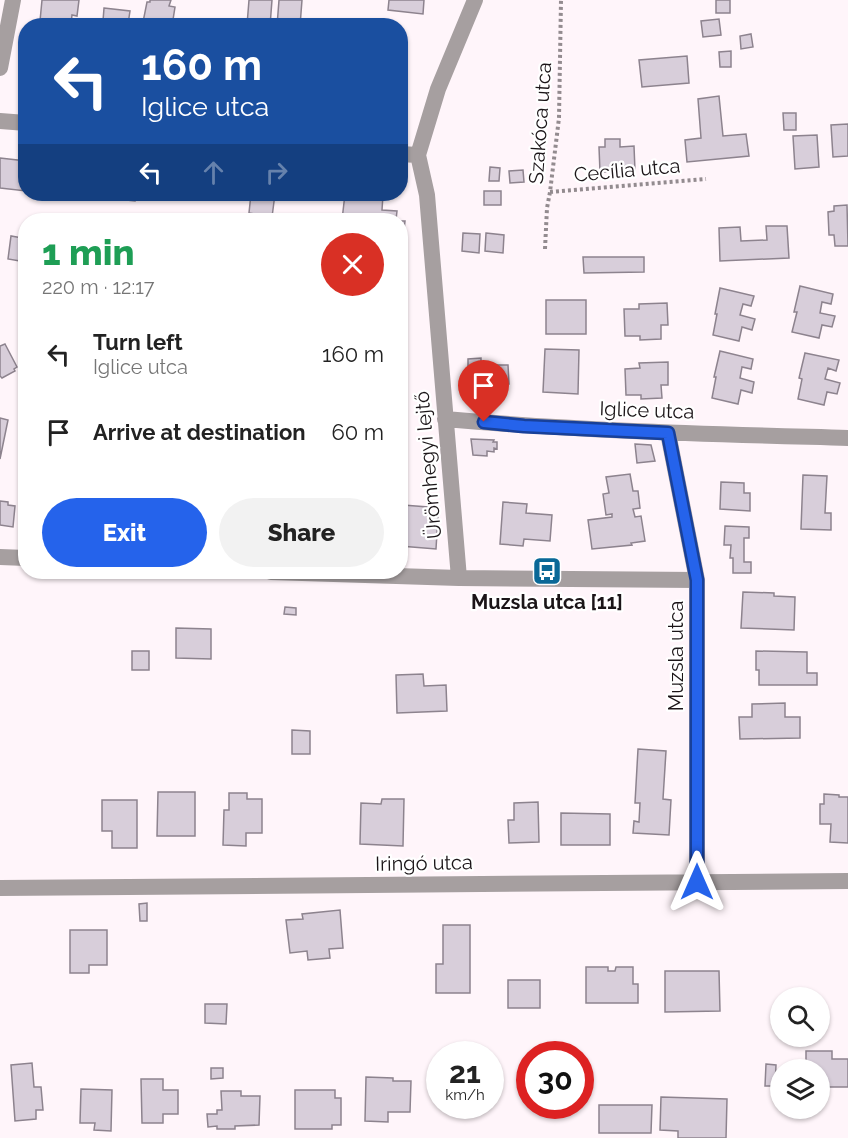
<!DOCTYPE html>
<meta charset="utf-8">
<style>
:root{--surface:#fff;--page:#f2f2f2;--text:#222;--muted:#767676;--accent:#2563eb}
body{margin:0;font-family:Raleway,sans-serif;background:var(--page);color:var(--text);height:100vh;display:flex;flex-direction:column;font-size:22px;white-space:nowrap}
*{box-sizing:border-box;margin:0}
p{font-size:20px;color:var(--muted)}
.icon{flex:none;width:33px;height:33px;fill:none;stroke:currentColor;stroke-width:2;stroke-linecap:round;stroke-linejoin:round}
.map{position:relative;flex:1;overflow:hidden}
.sheet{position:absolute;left:18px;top:213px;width:390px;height:366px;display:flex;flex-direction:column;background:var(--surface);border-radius:24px;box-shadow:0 2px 4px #0004}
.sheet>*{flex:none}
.top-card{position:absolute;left:18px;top:18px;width:390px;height:183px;border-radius:24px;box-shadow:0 2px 4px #0004;background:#1a4fa0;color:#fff;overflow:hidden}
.fabs{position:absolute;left:770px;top:987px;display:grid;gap:12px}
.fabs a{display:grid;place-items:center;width:60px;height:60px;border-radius:50%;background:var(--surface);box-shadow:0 2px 4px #0004;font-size:30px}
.speed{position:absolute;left:426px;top:1041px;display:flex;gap:12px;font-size:30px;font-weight:700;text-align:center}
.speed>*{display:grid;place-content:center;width:78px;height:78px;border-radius:50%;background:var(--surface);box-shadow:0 2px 4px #0004;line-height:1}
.speed small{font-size:15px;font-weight:400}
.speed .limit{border:9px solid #d22;background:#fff;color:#111}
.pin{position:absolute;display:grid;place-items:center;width:51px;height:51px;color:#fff;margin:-62px -26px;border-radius:50% 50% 50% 0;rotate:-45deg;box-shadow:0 0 6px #0007}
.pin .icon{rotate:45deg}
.me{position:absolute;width:66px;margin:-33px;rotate:0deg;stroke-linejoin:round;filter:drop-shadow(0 0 4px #0008)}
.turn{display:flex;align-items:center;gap:21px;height:126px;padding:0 24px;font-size:27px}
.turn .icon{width:78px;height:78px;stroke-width:2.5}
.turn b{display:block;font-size:42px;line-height:51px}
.lanes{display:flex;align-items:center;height:57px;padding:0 24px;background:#0003;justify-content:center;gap:30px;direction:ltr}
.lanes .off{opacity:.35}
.round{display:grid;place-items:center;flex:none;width:63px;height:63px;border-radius:32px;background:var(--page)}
.headline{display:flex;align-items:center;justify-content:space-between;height:102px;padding:0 24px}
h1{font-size:36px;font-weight:800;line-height:45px;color:#1e9e55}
.button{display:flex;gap:12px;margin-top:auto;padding:12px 24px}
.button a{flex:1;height:69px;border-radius:36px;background:var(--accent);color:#fff;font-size:24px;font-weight:800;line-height:69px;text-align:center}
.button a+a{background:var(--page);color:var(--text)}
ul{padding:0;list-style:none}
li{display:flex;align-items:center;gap:18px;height:78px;padding:0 24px}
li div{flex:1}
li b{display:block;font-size:22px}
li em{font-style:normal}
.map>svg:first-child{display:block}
</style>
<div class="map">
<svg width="848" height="1138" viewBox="0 0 848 1138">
<rect width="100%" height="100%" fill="#fff5fa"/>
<!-- building -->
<path fill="#d8ceda" stroke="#8d838e" stroke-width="1.5" d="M42 0H79L77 16 72 15 71 24 40 21Z
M150 0H171L169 6 175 7 172 26 143 22 147 2H150Z
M249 0H272L270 26 247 25Z
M279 0H302L300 26H277Z
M389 0H424L423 14 388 10Z
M716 0H730V13H716Z
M104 8 130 11 128 24 103 21Z
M719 19 721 35 703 37 701 21Z
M751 34 753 47 741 49 740 36Z
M731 51V67H720L719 52Z
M687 56 689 83 642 87 639 60Z
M719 96 723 136 746 134 749 156 687 162 685 140 701 138 698 99Z
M783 113H796V130H784Z
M848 124V156L833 157 831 125Z
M817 135 819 167 795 169 793 136Z
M605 139H620V147L634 146 635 171 600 172 599 147H605Z
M0 158 26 161V191L0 188Z
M490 167 500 168 499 181H489Z
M523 170 524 182 510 183 509 171Z
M484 191H501V205H484Z
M88 194H135V201L88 196Z
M251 194H275L272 217 249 213Z
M345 194 383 195 382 210 397 211 396 220H399H342Z
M847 205 848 246H835L834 235H829L828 212 834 211V206Z
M400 221H405L402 248 400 247Z
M766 226H787L789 258 720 261 719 228 740 227 741 241 767 240Z
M23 233H26V262L8 259 11 236 22 238Z
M463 233 480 234 479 253 462 251Z
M486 233 504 235 503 253 485 251Z
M583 257H644V272L584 273Z
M800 286 833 294 831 304 822 302 820 313 835 316 832 327 822 325 819 338 792 332 797 312H794Z
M720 288 754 296 751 306 743 304 740 315 755 319 752 330 742 327 739 341 713 335 717 314H715Z
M546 300H586V334H546Z
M667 303 668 325H661V339L640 340V336H625L624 309H639V304Z
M5 344 17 367 14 369 15 371 2 378 0 376V346Z
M545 349 579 350 578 394 543 392Z
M720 351 753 359 751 369 742 367 740 378 754 382 752 393 741 390 738 404 712 398 716 377H714Z
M805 353 839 360 836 371 828 368 825 379 840 383 837 394 827 392 824 405 798 399 802 379 799 378Z
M481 358V365H508L509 384H480L479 373H468V359Z
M668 362V385H661L662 398 641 399V395H626L625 369 640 368 639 363Z
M0 418 8 420 0 459Z
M471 439 494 440 493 442H497V449L494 448V452L487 451V456L473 455Z
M635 444 651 445 655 461 637 463Z
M630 474 633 491H638L640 508 633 509 635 517 641 516 645 541 631 543 632 545 592 549 588 520 612 517V514L606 515 603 494 609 493 606 477Z
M803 475 827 476 825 513H831V530L801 529Z
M721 482 744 483V493H750V511L720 509Z
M0 501 8 502V505L15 506 13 527 0 525Z
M503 502 527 504 526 513 552 515 550 541 524 539 523 546 500 544Z
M403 505 428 507 427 515 438 516 436 549 400 546Z
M725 526 749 527V538H744V562H751V573H733V558H730L731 545H724Z
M743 592 774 593V596L795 597 794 630 741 628Z
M285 607 296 608V615L284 614Z
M176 628 211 629V659L176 658Z
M132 651H149V670H132Z
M756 651 807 652V673H817V685H759V670H756Z
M423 674 424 686 446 685 447 711 397 713 396 675Z
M785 703V717H800V738L740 739 739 717H752V704Z
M292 730 310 731V754H292Z
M638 749 666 751 663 799 671 800 669 835 633 833 634 821 639 822 640 803H635Z
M158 792H195V836H157Z
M229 793H247V799H262V833H246V846L223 845 224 810H229Z
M824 794 839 795V797H848V843L830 842 831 824H820V804H824Z
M382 799H404L403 846 360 844 361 803 381 804Z
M102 800H137V848H112V831H102Z
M538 802 539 842 509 843 508 820H514V803Z
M561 813 610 814V845H561Z
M147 903V921H140L139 904Z
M340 910 343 948 329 949 330 958 308 960 307 951 290 953 286 920 303 919 302 914Z
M443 925H470V993H436V964H443Z
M70 930H107V965H89V973H70Z
M586 967H608V971H615L616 967H633V984H638V1003H586Z
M665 971H719L720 1011 665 1012Z
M508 980H540V1008H508Z
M205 1004H227L226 1024 205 1023Z
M806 1051H832V1059H848V1087H819V1070H806Z
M32 1063 34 1087H41L43 1110H36V1119L15 1121 11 1065Z
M766 1064 776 1065 775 1086H765Z
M211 1068H223V1078L211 1079Z
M366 1077 393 1078V1081H411L410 1112H388V1122L365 1121Z
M141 1079H163V1090H178V1114H163V1123H142Z
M81 1089 112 1090 111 1131 94 1130 95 1123H80Z
M295 1090H335V1098H341V1125H332V1129H295Z
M221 1091H241V1096H260L259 1125 235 1126V1129H217V1126L208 1127 207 1114H217V1110H222Z
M661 1097 727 1099 726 1138H678V1131L660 1130Z
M599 1105H652L651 1133H599Z"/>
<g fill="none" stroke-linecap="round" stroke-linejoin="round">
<!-- path -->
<path stroke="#938b8f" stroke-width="4" stroke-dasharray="3 3" stroke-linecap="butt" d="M550 192 706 179
M545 249 547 208 550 192 559 118 561 0"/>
<!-- minor -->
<path stroke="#a69fa0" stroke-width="16" d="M0 68 13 0
M0 121 26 123
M400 154 418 155
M445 419C579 431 713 434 848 438
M668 433 697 580V882
M0 557 26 558
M271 572 459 578 697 580
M459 578 427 195 418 155 438 89 475 0
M0 888 848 881"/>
</g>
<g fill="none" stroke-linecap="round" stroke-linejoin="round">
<!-- route casing -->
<g stroke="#184099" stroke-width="15">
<path id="route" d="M484 422 524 426 668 433 697 580V882"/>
</g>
<!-- route -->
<use href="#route" stroke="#2563eb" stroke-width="10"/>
</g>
<!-- icons -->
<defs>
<g id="bus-square" transform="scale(1.5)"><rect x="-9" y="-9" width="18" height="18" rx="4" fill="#0a6897" stroke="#fff"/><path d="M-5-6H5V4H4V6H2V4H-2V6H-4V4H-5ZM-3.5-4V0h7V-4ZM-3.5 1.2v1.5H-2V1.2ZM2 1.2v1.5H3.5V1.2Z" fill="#fff"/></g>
</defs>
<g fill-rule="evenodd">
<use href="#bus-square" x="547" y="571"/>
</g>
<g text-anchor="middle" stroke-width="4.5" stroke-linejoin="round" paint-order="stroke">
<!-- street labels -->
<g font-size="20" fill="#1b1518" stroke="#fff">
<text transform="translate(540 123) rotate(-86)" y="7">Szakóca utca</text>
<text transform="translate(627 170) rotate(-5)" y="7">Cecília utca</text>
<text transform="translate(647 410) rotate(2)" y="7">Iglice utca</text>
<text transform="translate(428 465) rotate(-95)" y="7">Ürömhegyi lejtő</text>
<text transform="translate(676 656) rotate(-90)" y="7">Muzsla utca</text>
<text transform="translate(424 863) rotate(-1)" y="7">Iringó utca</text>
</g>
<!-- poi labels -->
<g font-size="20" font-weight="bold" fill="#1b1518" stroke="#fff">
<text x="547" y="609">Muzsla utca [11]</text>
</g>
</g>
</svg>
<div class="fabs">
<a><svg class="icon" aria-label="search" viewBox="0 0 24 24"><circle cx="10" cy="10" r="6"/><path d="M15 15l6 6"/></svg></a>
<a><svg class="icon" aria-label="layers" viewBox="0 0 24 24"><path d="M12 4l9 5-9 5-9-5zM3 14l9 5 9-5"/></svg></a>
</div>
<div class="speed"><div>21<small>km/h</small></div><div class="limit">30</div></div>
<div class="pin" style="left:484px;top:422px;background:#d93025"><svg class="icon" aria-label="arrive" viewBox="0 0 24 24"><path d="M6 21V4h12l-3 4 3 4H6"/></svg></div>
<svg class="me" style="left:697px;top:882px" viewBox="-20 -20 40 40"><path d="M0-17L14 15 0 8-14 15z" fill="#2563eb" stroke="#fff" stroke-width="4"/></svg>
<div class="top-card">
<div class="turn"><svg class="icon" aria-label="left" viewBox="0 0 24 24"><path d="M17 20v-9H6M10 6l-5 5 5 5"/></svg><div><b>160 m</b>Iglice utca</div></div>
<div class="lanes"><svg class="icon" aria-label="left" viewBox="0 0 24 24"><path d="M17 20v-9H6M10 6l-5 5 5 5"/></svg><svg class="icon off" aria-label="ahead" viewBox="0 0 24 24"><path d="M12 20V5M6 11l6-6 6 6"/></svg><svg class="icon off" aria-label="right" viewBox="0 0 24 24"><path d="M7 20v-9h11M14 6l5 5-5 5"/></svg></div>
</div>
<section class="sheet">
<div class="headline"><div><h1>1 min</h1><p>220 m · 12:17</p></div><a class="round" style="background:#d93025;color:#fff"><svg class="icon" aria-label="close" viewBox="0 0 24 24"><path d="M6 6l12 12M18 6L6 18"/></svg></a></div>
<ul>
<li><svg class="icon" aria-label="left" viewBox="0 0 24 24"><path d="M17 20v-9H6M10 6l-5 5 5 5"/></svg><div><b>Turn left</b><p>Iglice utca</p></div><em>160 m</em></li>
<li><svg class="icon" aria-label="arrive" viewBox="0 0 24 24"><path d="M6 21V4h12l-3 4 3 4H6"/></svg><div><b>Arrive at destination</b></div><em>60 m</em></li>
</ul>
<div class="button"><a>Exit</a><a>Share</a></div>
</section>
</div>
